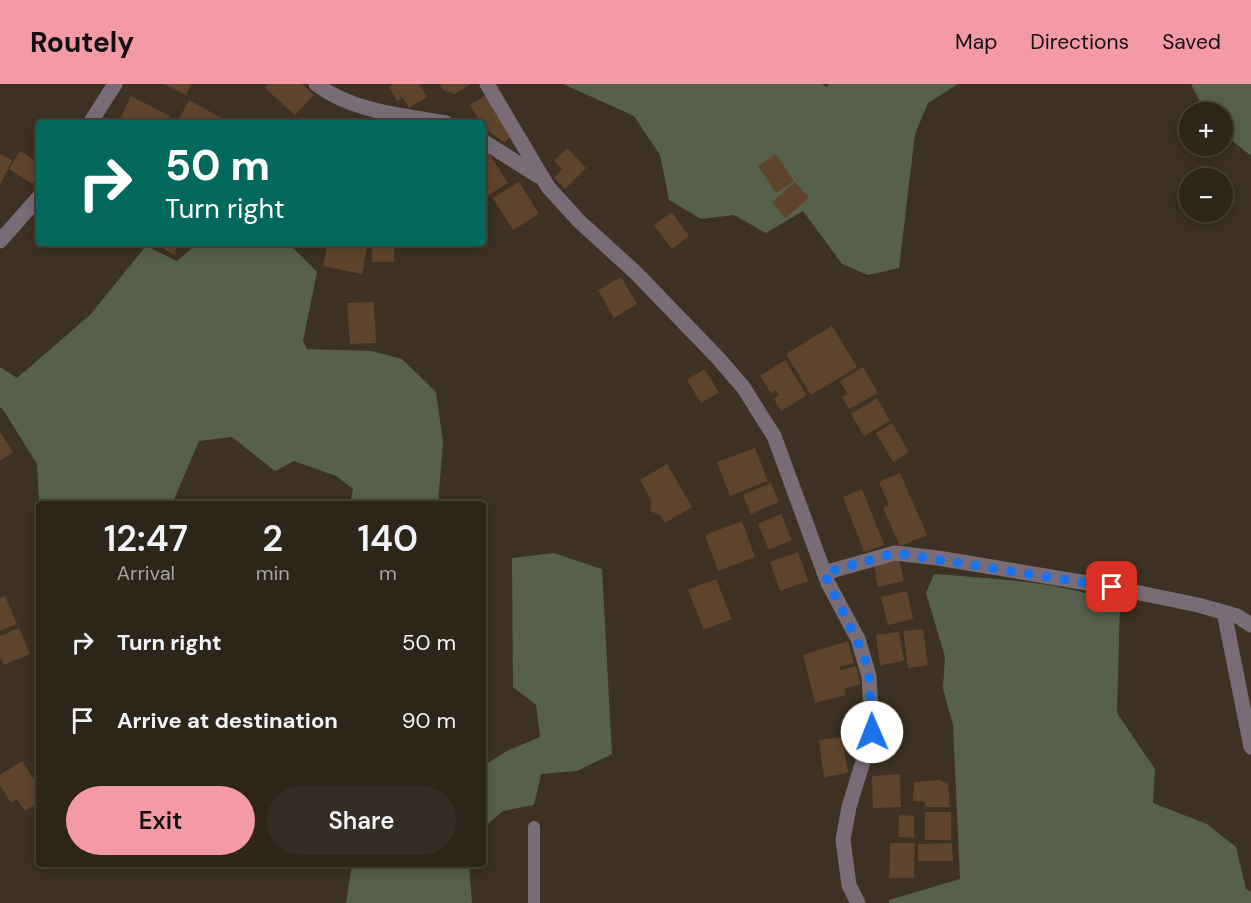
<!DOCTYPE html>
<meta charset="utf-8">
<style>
:root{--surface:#2d251a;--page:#352d23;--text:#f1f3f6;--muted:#a7a5a2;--line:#484239;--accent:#f49aa4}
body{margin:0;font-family:"DM Sans",sans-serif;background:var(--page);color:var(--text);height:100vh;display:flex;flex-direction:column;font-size:22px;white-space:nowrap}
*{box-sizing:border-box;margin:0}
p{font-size:20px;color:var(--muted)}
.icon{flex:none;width:33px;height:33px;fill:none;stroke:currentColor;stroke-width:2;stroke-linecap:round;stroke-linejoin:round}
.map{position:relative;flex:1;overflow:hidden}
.side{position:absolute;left:36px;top:417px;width:450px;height:366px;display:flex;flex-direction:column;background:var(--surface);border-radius:6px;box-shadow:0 3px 15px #0003,0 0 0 2px var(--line)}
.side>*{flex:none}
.banner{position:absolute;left:36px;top:36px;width:450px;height:126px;border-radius:6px;box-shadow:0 3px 15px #0003,0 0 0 2px var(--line);background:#00695c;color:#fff;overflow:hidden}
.controls{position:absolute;left:1179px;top:18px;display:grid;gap:12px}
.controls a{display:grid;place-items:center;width:54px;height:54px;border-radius:50%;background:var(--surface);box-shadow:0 3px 15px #0003,0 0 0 2px var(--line);font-size:30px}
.pin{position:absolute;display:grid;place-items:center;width:51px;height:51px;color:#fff;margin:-26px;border-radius:12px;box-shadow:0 3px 9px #0006}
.me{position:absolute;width:66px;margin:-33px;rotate:359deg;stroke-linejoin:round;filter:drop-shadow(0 0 4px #0008)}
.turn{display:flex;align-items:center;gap:21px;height:126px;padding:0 30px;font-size:27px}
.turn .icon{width:78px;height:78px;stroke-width:2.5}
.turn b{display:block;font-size:42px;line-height:51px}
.eta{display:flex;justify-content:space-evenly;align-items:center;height:102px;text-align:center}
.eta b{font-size:36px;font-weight:600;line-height:42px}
.action{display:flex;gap:12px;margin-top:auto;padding:12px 30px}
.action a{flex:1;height:69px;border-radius:36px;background:var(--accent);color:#111;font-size:24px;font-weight:600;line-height:69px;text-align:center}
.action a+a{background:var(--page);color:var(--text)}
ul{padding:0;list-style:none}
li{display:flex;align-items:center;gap:18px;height:78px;padding:0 30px}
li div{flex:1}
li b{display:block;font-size:22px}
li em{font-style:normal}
header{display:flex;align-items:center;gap:36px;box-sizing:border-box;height:84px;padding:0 30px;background:var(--accent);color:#111}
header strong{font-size:28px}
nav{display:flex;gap:33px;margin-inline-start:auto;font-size:21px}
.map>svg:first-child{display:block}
</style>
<header>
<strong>Routely</strong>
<nav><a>Map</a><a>Directions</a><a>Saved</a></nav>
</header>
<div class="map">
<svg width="1251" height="819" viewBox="0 0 1251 819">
<rect width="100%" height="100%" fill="#3c3122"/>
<!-- green -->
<path fill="#57604c" d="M563 0H822L827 3 829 0H958L928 19 915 50 899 184 868 191 842 180 803 127 766 149 734 131 701 135 669 116 660 71 634 32Z
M1191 0H1251V72L1223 49 1222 28H1205Z
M198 159H288L317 188 303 257 307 265 372 267 402 275 436 308 443 358 438 420H350L353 405 336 392 294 377 275 387 232 353 199 357 172 420 39 419 37 380 2 324H0V283L17 294 90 231 146 162 177 177Z
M554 469 602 485 612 670 577 687 541 690 534 721 503 727 483 744V682L507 667 540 653 536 621 513 603 512 474Z
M934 490C996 495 1062 497 1120 521L1117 629 1155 685 1153 719 1207 740 1236 763 1246 805 1251 808V819H889V816L960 795 953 641 943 605 945 573 926 509Z
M352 780H469L472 819H346Z"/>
<!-- building -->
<path fill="#5f442d" d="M164 0H191L186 11Z
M269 0H302L314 11 295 31 265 4Z
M393 0H419L427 13 409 24 403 14 397 17 389 3Z
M439 0H471L454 10 443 6Z
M486 11 512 53 504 58 485 45 470 21Z
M131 12 170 32 166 39H128L120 35Z
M189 16 225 36 223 39 178 37Z
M567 64 586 84 565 105 554 94 562 85 554 77Z
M486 65 508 99 484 114 483 67Z
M20 67 39 79V89L32 100 9 85Z
M0 70 12 76 0 101Z
M776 70 794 97 776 109 758 82Z
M519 98 539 130 513 146 493 114Z
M795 98 809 114 785 134 772 118Z
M672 128 689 152 672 165 654 141Z
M156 159H177L175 172Z
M328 159H368L362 190 323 182Z
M372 159H394V178H372Z
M621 193 637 220 614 234 598 206Z
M374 218 376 259 350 260 347 219Z
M832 242 857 283 811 311 786 270Z
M785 276 807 311 781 327 774 315 779 311 776 306 771 309 760 292Z
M863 283 878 309 849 325 842 313 848 310 840 297Z
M704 285 719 308 701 319 687 296Z
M877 314 890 337 864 352 851 330Z
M892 339 909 368 893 378 876 349Z
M0 348 13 368 0 377Z
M755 364 768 397 730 412 717 378Z
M667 380 692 423 665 439 660 431 650 427 651 416 640 396Z
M900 389 927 451 900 462 883 424 889 421 879 398Z
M771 399 779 418 751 430 743 411Z
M862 405 884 461 864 468 843 413Z
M781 430 792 456 769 466 758 440Z
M742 437 755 473 718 487 705 451Z
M798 468 808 497 780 507 770 478Z
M899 476 904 497 878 503 874 482Z
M716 495 732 535 704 546 688 506Z
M907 507 913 535 888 541 881 513Z
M5 512 17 540 0 547V514Z
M19 544 30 570 4 581 0 573V552Z
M923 545 928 581 908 584 903 547Z
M899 548 904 577 880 581 876 551Z
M848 557 854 579 839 583 840 586 856 582 860 600 845 604 846 611 815 619 803 571Z
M842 653 848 689 824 693 819 656Z
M22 677 39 703V718L25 727 17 715 11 719 0 701V691Z
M900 690 901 723 873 724 872 692Z
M940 696 948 700 950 723H925V718L913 717 914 698Z
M925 728H951V756H925Z
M899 731 914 732V754L898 753Z
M890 759H915L914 794H889Z
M952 759 953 777H918V760Z"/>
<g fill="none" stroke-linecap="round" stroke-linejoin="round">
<!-- service -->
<path stroke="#796c77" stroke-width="12" d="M534 819V743"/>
<!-- minor -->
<path stroke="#796c77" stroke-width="15" d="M316 0C353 28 401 31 446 39
M487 0 548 103 579 137 636 189 718 274 743 303 774 352 828 499 858 555 869 592 872 648 849 723 843 756 849 801 858 819
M90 39 115 0
M483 57 538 92
M0 157 39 113
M824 489 895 469 938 474 1111 503 1198 521 1237 532 1251 541
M1224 528 1251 663"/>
</g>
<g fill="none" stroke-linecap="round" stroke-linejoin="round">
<!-- route -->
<path stroke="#1a73e8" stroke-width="10" stroke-dasharray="0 18" d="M872 648 869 592 864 572 824 489 895 469 1112 503"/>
</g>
</svg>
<div class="controls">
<a>+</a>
<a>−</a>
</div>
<div class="pin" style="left:1112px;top:503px;background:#d93025"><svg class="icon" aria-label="arrive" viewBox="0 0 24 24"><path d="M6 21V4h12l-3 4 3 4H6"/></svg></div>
<svg class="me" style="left:872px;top:648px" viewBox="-20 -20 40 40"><circle r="19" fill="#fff"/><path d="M0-13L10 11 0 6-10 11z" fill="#1a73e8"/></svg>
<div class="banner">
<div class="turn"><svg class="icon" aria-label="right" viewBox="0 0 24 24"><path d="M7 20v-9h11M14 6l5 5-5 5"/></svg><div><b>50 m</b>Turn right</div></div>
</div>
<section class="side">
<div class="eta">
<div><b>12:47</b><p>Arrival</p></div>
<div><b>2</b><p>min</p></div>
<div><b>140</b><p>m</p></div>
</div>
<ul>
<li><svg class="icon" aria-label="right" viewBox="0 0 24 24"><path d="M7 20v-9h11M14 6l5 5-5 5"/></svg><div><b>Turn right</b></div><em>50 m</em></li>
<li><svg class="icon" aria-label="arrive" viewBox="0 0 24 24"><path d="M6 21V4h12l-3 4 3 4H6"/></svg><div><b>Arrive at destination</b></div><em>90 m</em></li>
</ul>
<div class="action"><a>Exit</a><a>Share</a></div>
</section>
</div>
